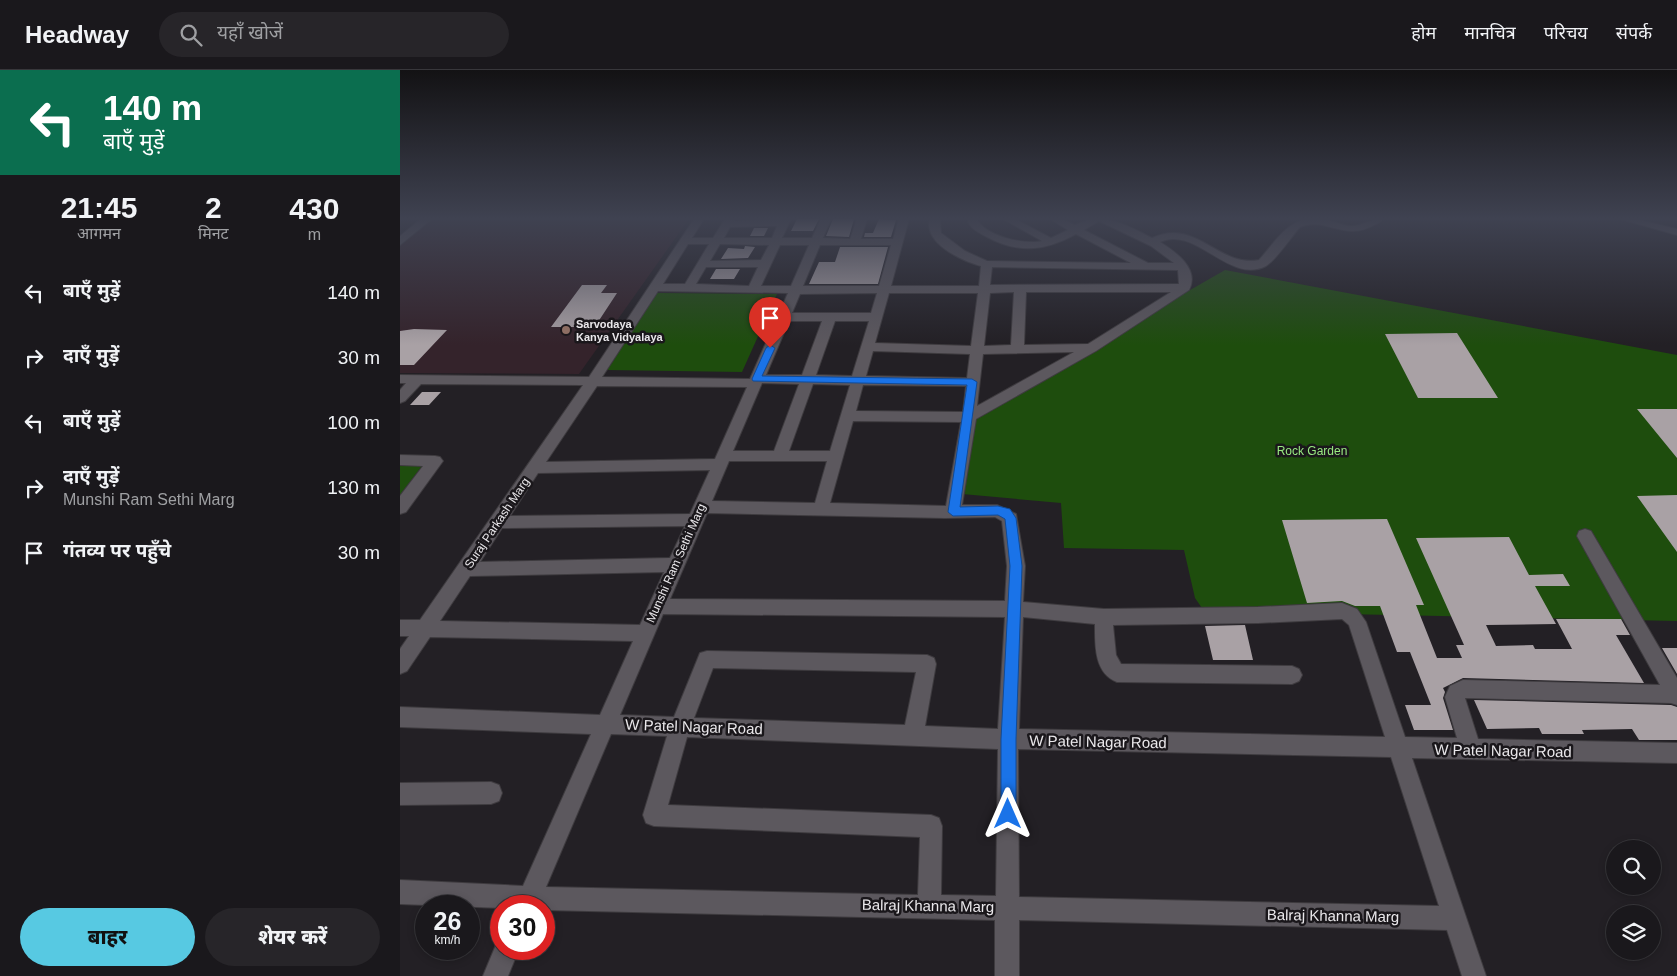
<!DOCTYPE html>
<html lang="hi">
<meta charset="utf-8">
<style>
:root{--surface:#1a181c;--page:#272529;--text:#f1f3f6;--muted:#9fa0a3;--line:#38373b;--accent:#57c9e2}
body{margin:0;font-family:Helvetica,"Noto Sans Devanagari",sans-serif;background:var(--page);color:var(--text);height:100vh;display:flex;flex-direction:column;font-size:19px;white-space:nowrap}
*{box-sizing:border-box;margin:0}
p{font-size:16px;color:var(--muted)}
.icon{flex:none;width:28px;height:28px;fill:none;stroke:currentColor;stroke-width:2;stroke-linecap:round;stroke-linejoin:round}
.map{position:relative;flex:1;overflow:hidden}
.drawer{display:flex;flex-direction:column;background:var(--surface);width:400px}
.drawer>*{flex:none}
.hud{background:#0b6e4f;color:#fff;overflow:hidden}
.buttons{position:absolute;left:1206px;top:770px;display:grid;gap:10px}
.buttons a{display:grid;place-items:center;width:55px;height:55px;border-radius:50%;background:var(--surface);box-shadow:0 2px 8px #0003,0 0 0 1px var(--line);font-size:25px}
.speed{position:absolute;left:15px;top:825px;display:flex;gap:10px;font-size:25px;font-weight:700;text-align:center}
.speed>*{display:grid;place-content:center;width:65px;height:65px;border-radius:50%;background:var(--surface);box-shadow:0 2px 8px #0003,0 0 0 1px var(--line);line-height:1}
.speed small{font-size:12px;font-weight:400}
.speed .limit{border:8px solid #d22;background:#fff;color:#111}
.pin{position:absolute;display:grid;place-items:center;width:42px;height:42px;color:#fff;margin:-51px -21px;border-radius:50% 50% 50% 0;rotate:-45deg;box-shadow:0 0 5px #0007}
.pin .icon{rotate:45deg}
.me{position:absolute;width:55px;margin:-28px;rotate:0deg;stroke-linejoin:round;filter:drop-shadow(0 0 4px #0008)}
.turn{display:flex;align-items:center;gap:18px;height:105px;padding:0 20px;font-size:22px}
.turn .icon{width:65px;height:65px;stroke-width:2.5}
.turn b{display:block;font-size:35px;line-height:42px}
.eta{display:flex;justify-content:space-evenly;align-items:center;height:85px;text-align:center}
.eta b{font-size:30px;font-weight:800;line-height:35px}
.button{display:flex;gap:10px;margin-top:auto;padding:10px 20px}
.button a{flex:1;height:58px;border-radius:30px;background:var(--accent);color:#111;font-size:20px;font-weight:800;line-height:58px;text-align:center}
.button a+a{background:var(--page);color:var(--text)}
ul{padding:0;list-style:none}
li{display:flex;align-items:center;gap:15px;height:65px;padding:0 20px}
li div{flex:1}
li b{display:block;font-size:19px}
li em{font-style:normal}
header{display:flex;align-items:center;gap:30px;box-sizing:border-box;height:70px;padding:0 25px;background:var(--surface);border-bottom:1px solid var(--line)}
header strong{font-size:24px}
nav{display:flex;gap:28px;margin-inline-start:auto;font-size:18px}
.search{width:350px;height:45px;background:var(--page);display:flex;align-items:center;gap:12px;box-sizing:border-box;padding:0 18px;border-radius:28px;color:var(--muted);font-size:19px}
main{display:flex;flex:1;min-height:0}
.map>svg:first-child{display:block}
</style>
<header>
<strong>Headway</strong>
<div class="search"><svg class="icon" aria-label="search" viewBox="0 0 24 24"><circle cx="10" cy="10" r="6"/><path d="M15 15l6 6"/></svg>यहाँ खोजें</div>
<nav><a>होम</a><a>मानचित्र</a><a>परिचय</a><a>संपर्क</a></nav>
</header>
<main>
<section class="drawer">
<div class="hud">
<div class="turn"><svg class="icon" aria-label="left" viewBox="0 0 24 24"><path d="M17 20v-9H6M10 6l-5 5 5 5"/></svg><div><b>140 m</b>बाएँ मुड़ें</div></div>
</div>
<div class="eta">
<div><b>21:45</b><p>आगमन</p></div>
<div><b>2</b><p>मिनट</p></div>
<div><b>430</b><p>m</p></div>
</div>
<ul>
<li><svg class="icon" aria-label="left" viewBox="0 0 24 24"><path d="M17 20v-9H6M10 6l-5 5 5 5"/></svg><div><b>बाएँ मुड़ें</b></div><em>140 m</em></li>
<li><svg class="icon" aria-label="right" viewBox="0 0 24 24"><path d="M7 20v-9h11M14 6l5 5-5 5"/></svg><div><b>दाएँ मुड़ें</b></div><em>30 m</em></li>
<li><svg class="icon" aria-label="left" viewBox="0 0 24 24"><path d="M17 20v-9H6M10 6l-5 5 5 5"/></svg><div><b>बाएँ मुड़ें</b></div><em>100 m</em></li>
<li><svg class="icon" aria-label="right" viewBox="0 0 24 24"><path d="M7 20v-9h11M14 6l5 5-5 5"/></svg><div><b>दाएँ मुड़ें</b><p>Munshi Ram Sethi Marg</p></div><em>130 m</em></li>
<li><svg class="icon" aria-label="arrive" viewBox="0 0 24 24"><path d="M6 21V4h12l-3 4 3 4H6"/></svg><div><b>गंतव्य पर पहुँचे</b></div><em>30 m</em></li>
</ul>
<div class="button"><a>बाहर</a><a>शेयर करें</a></div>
</section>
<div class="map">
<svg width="1277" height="906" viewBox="0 0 1277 906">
<rect width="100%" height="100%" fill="#232025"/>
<!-- education -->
<path fill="#34232b" d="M30 149H289L179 304 0 303V174Z"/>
<!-- green -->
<path fill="#1e4d0d" d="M825 200 1277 285V551L804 541 795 528 784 480 664 478 661 433 551 423 569 347Z
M257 223 377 224 342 302 207 300Z
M0 392H25L0 425Z"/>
<!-- building -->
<path fill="#a9a1a5" d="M397 149H419L413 161H391Z
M433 149H454L449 167 426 166Z
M479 149 496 150 491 167H464L465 163H473Z
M354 158H368L364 166H350Z
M345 176 355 177 348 188 321 189 328 178 344 179Z
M440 177H488L478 214H409L419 192H435Z
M316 199H340L334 209H310Z
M182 215H207L201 223H217L198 252H180L177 257H151Z
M14 259 47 260 14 295H0V261Z
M1057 263 1098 328H1018L985 264Z
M22 322H41L29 335H10Z
M1237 339H1277V388Z
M1277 425V482L1237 426Z
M987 449 1024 535H1016L1037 588H1062L1056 575H1064L1016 468 1109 467 1129 505 1163 504 1170 516H1135L1156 554 1086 555 1096 576 1133 575 1135 579H1172L1156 549H1221L1230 565H1216L1244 613 1063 608 1043 618 1045 622 1043 628 1053 660H1014L1005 635H1031L1010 582H997L980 536H955L942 531 907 533 882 450Z
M845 555 853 590H813L805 556Z
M1262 578H1277V604Z
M1074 630 1271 635 1277 637V670H1239L1232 659 1182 660 1184 664H1142L1139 658 1087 659Z"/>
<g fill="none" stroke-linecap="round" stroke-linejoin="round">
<!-- minor casing -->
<g stroke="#3e3b3f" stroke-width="2">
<path id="minor" d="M21 149H32L0 175V166Z
M294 149H304L292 168H313L325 149H335L334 151 391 149 382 168H412L421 149H431L423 168 450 169 457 149H467L461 169H493L499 149H509L491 216H579L581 196C562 191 523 173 530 149H540L541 163 565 181 587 191 731 193 676 164C645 181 619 184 587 167 578 162 570 159 567 149H577C585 166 624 175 642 171L603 149H615L651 168 668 160 650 149H662L675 155C703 141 727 155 752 168 796 147 819 198 859 190 877 170 889 146 919 149 930 149 939 155 950 156 961 157 968 149 983 149 981 152 978 153 974 155 945 172 925 146 900 157 892 166 876 190 866 196 829 215 796 155 760 172 776 182 800 199 789 220L696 281 576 349 562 435H597L616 444 625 496 623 532 704 539 858 537 942 533 957 539 966 552 1005 667 1057 668 1045 627 1050 616 1063 610 1260 615 1177 466 1179 461 1185 459 1191 461 1277 608V635L1271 633 1065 628 1078 669 1277 673V693L1012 688 1086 906H1062L1047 860 619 850V906H595V850L144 840V836H101V838L0 834V810L123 816 191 664 0 657V637L200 645 233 571 30 567 7 601 0 604V579L9 566H0V550H20L183 315 21 314 5 331 0 333V320L6 313H0V305L189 307ZM699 151 751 176 774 193H748L684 160ZM377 156 372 168H324L330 157ZM288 174H309L285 214H263ZM320 174 369 175 361 190 310 191ZM380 175H409L391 216H361ZM420 175H491L479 216H403ZM306 197H358L349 216 296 214ZM592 197 778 200 779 214 590 215ZM258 221 388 223 350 309 202 307ZM614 222 611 275 584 276 590 223ZM626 222H771L688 274 624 275ZM477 223 471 243H392L400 224ZM489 223H578L571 276 475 273ZM389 251H422L402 305H366ZM435 251H469L452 306 416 305ZM473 281 570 284 567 308 466 306ZM674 282 577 336 583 284ZM362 313 399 314 374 381H333ZM413 314 450 315 430 381H389ZM463 315 566 316 563 342 456 341ZM197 316 347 317 315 389 146 392ZM453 351 561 352 546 436 430 433ZM329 391H427L415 433 312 431ZM310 400 290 444 110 446 138 403ZM307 443 545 448 595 447 602 451 607 496 605 531 270 529ZM285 456 270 488 80 492 102 458ZM264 502 240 555 40 551 70 506ZM263 544 605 547 598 659 525 656 536 594 534 588 527 585 307 581 300 583 274 647 220 645ZM623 547 695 554C695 575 694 603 717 612L892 614 899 611 902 605 899 599 892 596 721 594 716 585 713 555 858 553 942 549 949 555 985 667 619 659ZM313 598 516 602 505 655 294 648ZM211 664 267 666 243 745 246 753 254 756 520 767 518 825 146 817ZM287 667 598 679 596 826 541 825 542 756 539 748 531 745 268 735ZM618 679 991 687 1039 836 619 827Z
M1220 149H1236L1277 159V165Z
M0 385 35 386 40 387 43 391 6 442 0 444V426L23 396 0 395Z
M91 712 99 715 102 723 99 731 91 734 0 735V713Z
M101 869V879H119L108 906H83L98 870Z"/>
</g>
<!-- minor -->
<use href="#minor" fill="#5c585e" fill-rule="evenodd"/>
</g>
<!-- sky -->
<linearGradient id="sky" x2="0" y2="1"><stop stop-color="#131214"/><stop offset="0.54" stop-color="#3f4251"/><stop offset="1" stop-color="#3f4251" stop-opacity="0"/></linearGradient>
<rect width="1277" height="275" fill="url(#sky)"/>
<!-- route -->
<path fill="#1a73e8" stroke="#114b97" d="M370 275 375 278 362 306 572 309 577 312 560 437 598 436 610 439 616 448 622 496 616 669V744L614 750 608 752 603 750 601 744V669L610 496 605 449 598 445 553 446 548 442 567 315 353 311 352 309 366 278Z"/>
<!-- markers -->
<circle fill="#8d6e63" stroke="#1a171b" stroke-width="2" cx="166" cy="260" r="5"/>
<g text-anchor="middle" stroke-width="5" stroke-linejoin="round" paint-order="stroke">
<!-- far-poi labels -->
<g font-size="11" font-weight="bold" fill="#eae8eb" stroke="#1a171b" text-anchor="start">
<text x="176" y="258">Sarvodaya<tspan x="176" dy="13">Kanya Vidyalaya</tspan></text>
</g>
<!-- park labels -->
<g font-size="12" fill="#99ea82" stroke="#1a171b">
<text x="912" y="385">Rock Garden</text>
</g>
<!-- street labels -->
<g font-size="12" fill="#eae8eb" stroke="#1a171b">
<text transform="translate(97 453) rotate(-56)" y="4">Suraj Parkash Marg</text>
<text transform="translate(276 493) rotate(-66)" y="4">Munshi Ram Sethi Marg</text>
</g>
<!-- near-street labels -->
<g font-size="15" fill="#eae8eb" stroke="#1a171b">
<text transform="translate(294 657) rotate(2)" y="5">W Patel Nagar Road</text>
<text transform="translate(698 672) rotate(1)" y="5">W Patel Nagar Road</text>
<text transform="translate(1103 681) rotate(1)" y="5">W Patel Nagar Road</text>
<text transform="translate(528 836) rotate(1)" y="5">Balraj Khanna Marg</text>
<text transform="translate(933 846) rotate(1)" y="5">Balraj Khanna Marg</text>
</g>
</g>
</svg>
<div class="buttons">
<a><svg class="icon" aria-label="search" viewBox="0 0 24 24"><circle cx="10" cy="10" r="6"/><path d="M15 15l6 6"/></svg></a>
<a><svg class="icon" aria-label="layers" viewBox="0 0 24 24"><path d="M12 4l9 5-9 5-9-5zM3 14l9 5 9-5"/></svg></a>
</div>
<div class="speed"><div>26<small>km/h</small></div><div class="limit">30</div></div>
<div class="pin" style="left:370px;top:278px;background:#d93025"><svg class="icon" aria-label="arrive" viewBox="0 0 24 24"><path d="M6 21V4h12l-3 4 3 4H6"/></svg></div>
<svg class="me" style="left:608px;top:744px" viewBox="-20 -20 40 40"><path d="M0-17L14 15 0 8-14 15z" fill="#1a73e8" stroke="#fff" stroke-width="4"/></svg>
</div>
</main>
